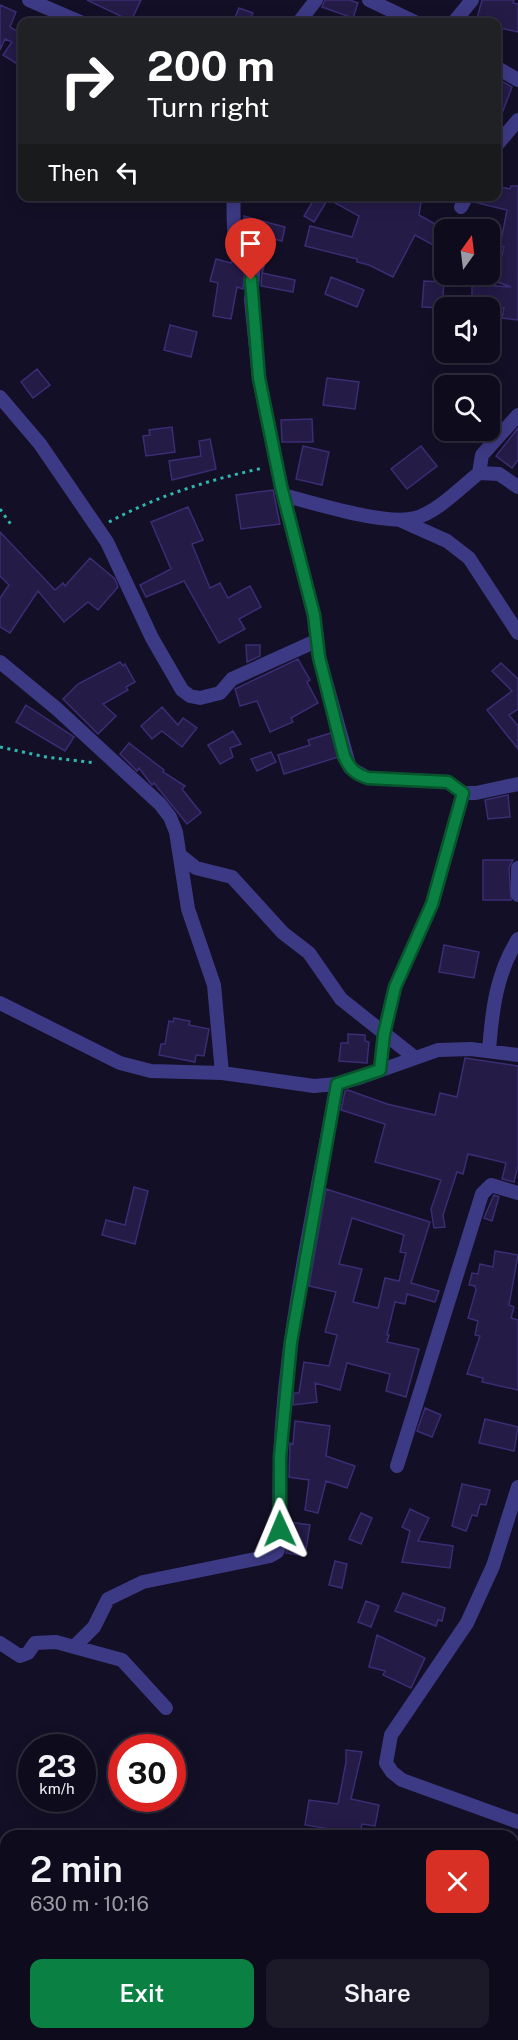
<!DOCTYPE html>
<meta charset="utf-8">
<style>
:root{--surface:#0e0b1c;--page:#1c1929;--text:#f1f3f6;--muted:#9b9ba3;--line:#2e2b3b;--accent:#0b8043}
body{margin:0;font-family:"Public Sans",sans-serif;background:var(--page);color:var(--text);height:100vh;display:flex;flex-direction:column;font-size:22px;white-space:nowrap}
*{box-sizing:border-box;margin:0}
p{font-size:20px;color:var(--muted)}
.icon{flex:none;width:33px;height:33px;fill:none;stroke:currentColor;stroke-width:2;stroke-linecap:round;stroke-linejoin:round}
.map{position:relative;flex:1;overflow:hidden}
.side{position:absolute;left:0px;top:1830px;width:519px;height:210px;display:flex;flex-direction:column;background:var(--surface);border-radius:18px 18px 0 0;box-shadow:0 3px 15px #0003,0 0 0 2px var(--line)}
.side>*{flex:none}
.guide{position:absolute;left:18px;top:18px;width:483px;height:183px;border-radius:12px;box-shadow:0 3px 15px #0003,0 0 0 2px var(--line);background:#202124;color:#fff;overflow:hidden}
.needle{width:39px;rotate:14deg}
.fabs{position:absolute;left:434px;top:219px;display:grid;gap:12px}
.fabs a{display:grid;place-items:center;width:66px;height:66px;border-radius:12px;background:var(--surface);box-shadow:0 3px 15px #0003,0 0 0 2px var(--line);font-size:30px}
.speed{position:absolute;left:18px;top:1734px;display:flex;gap:12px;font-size:30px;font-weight:700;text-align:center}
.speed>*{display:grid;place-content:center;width:78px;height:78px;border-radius:50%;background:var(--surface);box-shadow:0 3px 15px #0003,0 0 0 2px var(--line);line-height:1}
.speed small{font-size:15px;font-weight:400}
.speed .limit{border:9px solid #d22;background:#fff;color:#111}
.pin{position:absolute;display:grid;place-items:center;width:51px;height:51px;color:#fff;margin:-62px -26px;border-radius:50% 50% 50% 0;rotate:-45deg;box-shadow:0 0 6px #0007}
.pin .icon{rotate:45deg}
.me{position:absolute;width:66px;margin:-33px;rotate:359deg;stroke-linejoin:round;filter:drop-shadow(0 0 4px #0008)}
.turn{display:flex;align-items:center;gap:21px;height:126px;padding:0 30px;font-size:27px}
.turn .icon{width:78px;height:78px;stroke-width:2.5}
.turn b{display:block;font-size:42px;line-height:51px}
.then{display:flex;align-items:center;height:57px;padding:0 30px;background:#0003;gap:12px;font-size:22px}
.round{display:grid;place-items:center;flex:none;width:63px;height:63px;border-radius:12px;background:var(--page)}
.head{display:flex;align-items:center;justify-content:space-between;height:102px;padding:0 30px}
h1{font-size:36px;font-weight:600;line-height:45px}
.cta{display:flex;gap:12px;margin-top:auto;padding:12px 30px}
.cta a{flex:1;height:69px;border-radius:12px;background:var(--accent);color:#fff;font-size:24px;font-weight:600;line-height:69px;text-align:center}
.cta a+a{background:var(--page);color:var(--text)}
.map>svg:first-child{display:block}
</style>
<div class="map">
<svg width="518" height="2040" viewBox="0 0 518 2040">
<rect width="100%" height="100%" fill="#130f26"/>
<!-- building -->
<path fill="#241b47" stroke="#3b2d73" stroke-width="1.5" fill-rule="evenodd" d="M87 0H141L131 21Z
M325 0H350L358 3 353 18 322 7Z
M482 0H514L513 3 518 4V32L496 27V22H476Z
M0 5 16 12 10 27 18 32 22 23V67L3 55 12 42 5 39 0 50Z
M239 8 253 13 249 22H233Z
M496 78 512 87 498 124H496Z
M496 186 510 189 511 186H518V320L502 318 504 308H472V284L511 287 495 281 504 247 500 246 507 210 474 202 476 196H496Z
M316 196H422L419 215 444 229V251L415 235 393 277 369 265 357 262V259L305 246 310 226 352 237 359 216 328 199 314 222 304 216Z
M244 216 285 227 282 241 254 234 250 245 268 252 262 273V258L243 245Z
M216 259 231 263 232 260 245 268 243 289 237 287 231 319 213 316 218 283 210 281Z
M262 273 295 280 293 292 261 286Z
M331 277 364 290 357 307 325 294Z
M424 281 444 282 442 308 422 307Z
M170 325 197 332 191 357 164 350Z
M37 369 50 385 33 398 21 382Z
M327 378 359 382 355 409 323 405Z
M312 419 313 442H282L281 420Z
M172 427 175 452 146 456 143 436 150 435 149 430Z
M518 428V460L512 468 496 456Z
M210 439 216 469 172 480 169 461 201 456 199 441Z
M303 446 329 452 322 485 296 479Z
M421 446 437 466 407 489 391 469Z
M273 490 280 524 241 529 236 495Z
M188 507 203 540 192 544 210 588 220 583 228 598 250 586 261 607 239 619 245 629 219 643 184 581 146 597 140 585 171 569 151 522Z
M0 532 55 590 63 583 65 586 90 558 115 579 118 587 98 610 88 602 64 622 38 591 10 633 0 627V598L9 585 0 576Z
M246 645H260V656L247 662Z
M298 659 310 680 307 682 318 703 291 718 293 722 270 732 257 701 240 706 235 689Z
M120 662 123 666 125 664 135 682 126 687 128 690 103 704 116 716 98 734 63 699 78 684Z
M501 663 518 679V709L509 715 518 726V749L487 710 512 691 492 671Z
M26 705 74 737 65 751 16 722Z
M162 707 178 725 183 718 197 728 182 747 162 731 152 739 141 726Z
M233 731 241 744 230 748 233 757 220 764 208 745Z
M331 733 338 757 284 774 278 755 310 745 308 740Z
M129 743 164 770 163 772 185 786 182 789 201 813 187 824 154 783 152 785 139 768 137 771 120 754Z
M271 752 276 762 257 771 251 759Z
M508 795 510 817 488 819 485 800Z
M483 860H513L509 868 511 900H483Z
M444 945 479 952 474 978 439 972Z
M174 1018 190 1021 189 1025 209 1029 204 1056 196 1055 195 1062 159 1055 161 1044H165L169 1021 173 1022Z
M348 1034 365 1035V1041L369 1042 367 1063 339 1061 341 1043H348Z
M465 1058 518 1066V1166L514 1182 502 1179 506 1163 468 1154 463 1174 457 1172 443 1215 445 1227 434 1228 431 1209 441 1180 375 1162 385 1124 341 1110 345 1091 348 1090 387 1104 435 1115 440 1093 457 1097Z
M134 1187 148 1191 135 1244 102 1235 106 1220 125 1225Z
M326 1189 430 1222 411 1283 439 1291 435 1302 407 1294 405 1304 395 1302 387 1335H389L387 1342 419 1349 406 1397 386 1391 390 1374 347 1363 340 1390 315 1383 317 1402 293 1405 294 1393H299L304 1362 329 1366 337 1335 325 1332 336 1292 309 1286ZM352 1218 404 1235 400 1252 406 1253 399 1281 385 1278 378 1308 353 1302 362 1269 339 1264Z
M494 1195 499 1197 492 1221 484 1218Z
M495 1251 518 1255 509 1305 514 1307 511 1318 518 1320V1390L482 1382 483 1378 467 1374 480 1336 475 1335 478 1321 468 1318 476 1290 475 1286 469 1285 472 1273 478 1274 480 1264 493 1267Z
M425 1408 441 1415 432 1437 417 1431Z
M485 1419 518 1427 514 1451 479 1443Z
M295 1421 330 1426 326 1456 355 1466 347 1488 326 1481 318 1513 305 1510 309 1480 289 1477 290 1443 293 1444Z
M462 1484 490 1490 486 1505 480 1504 477 1516 472 1515 466 1531 452 1526Z
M410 1509 429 1518 418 1541 453 1546 450 1568 402 1562 410 1531 402 1527Z
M361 1513 372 1518 361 1544 349 1539Z
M289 1522 310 1525 305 1556 286 1553 290 1543Z
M335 1561 347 1564 342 1588 329 1585Z
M403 1593 445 1608 442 1621 438 1620 436 1626 395 1611Z
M366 1601 379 1606 371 1627 358 1622Z
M377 1635 425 1658 411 1688 383 1675 385 1671 369 1667Z
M346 1750 362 1752 351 1799 379 1805 375 1826 362 1824 360 1834 305 1825 309 1800 338 1804 346 1762Z"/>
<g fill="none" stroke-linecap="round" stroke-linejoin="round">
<!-- path -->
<path stroke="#2fb8b0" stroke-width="3" stroke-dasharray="3 4.5" stroke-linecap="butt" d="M0 509 12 526
M109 522C159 495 209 480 263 468
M0 747 46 757 96 763
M0 1965 6 1964"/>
<!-- minor -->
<path stroke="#3d3a85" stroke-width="14" d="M29 0 80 22
M369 0 415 22
M299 22 316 0
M454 22 472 0
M496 67 518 80
M496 146 518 120
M234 196C232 215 236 231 233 250L254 263 251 300 259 378 281 486 314 615 319 657 350 768 368 778 448 782 463 793H476L518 784
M461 207 467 196
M0 397 40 444 107 542 152 638 182 690 190 696 200 698 220 693 232 679 316 641
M479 473 499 474 518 487
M283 495C313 503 387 526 415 518 438 512 461 487 479 473L482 455 518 415
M400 520 447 541 469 558 518 633
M0 662 57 709 160 804 170 817 176 832 188 909 214 985 222 1073
M181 856 196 868 232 877 283 933 309 953 341 999 414 1057
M518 868V895
M0 1003 120 1063 151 1071 222 1073 314 1086 337 1084 359 1078 438 1050 471 1049 518 1055
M489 1051C492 1011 496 974 518 939
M380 1070 384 1034 395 987 432 904 463 793
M397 1466 482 1194 491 1185 518 1193
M518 1487 493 1566 467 1623 391 1735 386 1763 392 1772 402 1780 518 1822
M0 1643 20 1656 28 1653 35 1643 56 1642 122 1660 166 1708
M74 1647 94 1627 108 1599 143 1582 270 1556 277 1552 281 1543C271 1389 310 1234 337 1084
M513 1881 518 1873
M480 2040 481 2034"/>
</g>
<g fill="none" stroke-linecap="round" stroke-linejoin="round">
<!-- route casing -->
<g stroke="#07532c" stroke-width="15">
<path id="route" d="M251 280 259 378 281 486 314 615 319 657 344 756C350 769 355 774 368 778L448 782 463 793 432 904 395 987 384 1034 380 1070 337 1084 291 1342 280 1457V1529"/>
</g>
<!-- route -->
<use href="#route" stroke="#0b8043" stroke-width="10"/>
</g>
</svg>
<div class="fabs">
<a><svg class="needle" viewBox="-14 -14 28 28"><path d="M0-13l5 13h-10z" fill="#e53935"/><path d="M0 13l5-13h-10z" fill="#9b9ba3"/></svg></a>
<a><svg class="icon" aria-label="sound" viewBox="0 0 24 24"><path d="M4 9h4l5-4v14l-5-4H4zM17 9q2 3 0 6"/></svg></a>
<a><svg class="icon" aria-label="search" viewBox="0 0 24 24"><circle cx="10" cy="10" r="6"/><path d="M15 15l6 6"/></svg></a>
</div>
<div class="speed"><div>23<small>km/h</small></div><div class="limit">30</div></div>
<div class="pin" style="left:251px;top:280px;background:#d93025"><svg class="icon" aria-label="arrive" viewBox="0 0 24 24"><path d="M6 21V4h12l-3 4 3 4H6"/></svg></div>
<svg class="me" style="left:280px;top:1529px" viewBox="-20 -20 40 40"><path d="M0-17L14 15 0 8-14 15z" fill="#0b8043" stroke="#fff" stroke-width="4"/></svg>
<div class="guide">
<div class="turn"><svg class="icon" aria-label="right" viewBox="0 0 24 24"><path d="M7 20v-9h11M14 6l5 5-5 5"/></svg><div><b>200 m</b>Turn right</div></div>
<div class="then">Then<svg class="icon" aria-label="left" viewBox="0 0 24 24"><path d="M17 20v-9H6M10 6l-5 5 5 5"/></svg></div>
</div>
<section class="side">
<div class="head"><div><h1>2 min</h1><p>630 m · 10:16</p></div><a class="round" style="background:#d93025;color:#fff"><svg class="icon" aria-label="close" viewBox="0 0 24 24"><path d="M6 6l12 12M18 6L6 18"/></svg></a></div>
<div class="cta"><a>Exit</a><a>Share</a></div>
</section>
</div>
